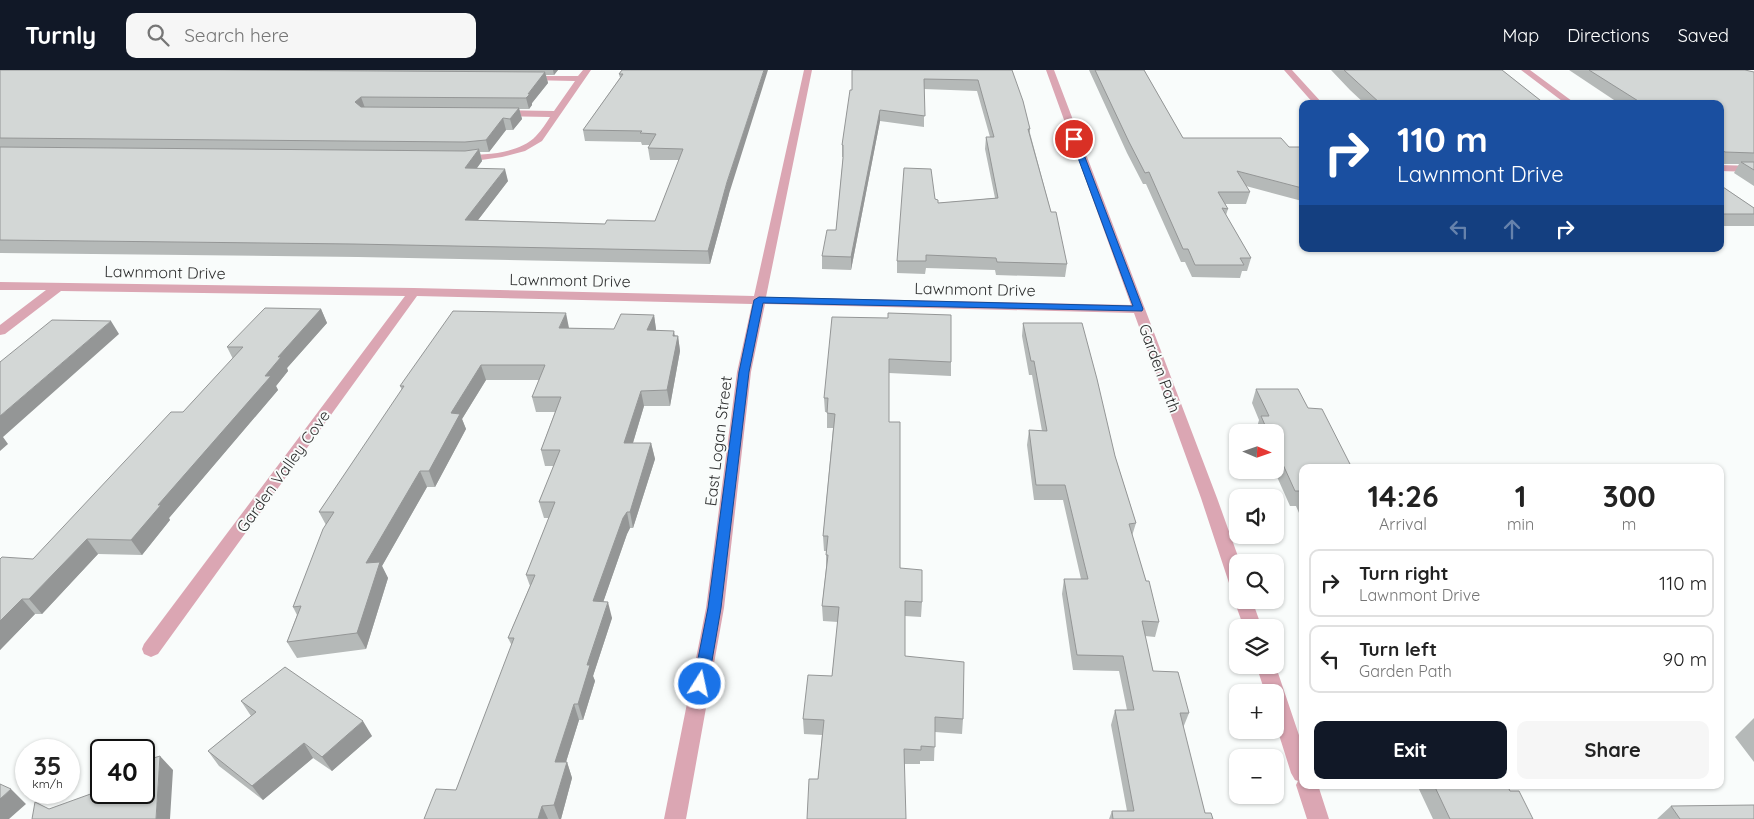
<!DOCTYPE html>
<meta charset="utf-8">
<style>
:root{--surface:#fff;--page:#f6f6f6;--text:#222;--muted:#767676;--line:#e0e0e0;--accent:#111827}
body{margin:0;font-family:Quicksand,sans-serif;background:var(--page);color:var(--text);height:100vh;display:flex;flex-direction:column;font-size:19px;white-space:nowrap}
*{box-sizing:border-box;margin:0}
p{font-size:16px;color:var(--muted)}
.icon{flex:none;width:28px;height:28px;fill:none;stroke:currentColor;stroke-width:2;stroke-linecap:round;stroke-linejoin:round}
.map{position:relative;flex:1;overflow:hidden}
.sheet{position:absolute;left:1299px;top:394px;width:425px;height:325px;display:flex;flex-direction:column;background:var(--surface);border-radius:10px;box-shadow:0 1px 4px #0004}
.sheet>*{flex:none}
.guide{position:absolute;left:1299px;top:30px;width:425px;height:152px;border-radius:10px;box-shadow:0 1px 4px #0004;background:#1a4fa0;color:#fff;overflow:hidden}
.needle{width:32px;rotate:92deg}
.buttons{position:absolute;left:1229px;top:354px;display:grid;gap:10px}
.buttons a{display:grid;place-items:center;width:55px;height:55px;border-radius:10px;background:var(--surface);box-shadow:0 1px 4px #0004;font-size:25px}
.speed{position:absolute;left:15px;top:669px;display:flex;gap:10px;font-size:25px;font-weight:700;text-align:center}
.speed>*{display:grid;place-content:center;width:65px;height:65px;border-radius:50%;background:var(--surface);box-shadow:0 1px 4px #0004;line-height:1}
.speed small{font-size:12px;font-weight:400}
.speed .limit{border:2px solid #111;border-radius:8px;background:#fff;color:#111}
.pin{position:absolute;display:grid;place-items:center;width:42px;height:42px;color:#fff;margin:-21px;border:2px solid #fff;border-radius:50%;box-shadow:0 1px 5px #0007}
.me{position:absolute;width:55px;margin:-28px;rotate:10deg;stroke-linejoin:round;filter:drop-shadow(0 0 4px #0008)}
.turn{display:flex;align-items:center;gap:18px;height:105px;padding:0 15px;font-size:22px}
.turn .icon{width:65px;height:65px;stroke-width:2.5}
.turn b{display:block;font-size:35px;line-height:42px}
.lanes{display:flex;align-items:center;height:48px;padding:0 15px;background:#0003;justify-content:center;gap:25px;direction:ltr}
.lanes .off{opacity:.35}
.eta{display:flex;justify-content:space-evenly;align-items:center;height:85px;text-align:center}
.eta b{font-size:30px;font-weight:800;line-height:35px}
.primary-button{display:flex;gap:10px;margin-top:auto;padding:10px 15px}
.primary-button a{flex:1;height:58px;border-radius:10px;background:var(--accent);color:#fff;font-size:20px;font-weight:800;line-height:58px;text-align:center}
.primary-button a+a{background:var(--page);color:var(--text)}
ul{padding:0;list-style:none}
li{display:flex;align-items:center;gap:15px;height:68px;margin:0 10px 8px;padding:0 5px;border:2px solid var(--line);border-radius:10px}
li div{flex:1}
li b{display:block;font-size:19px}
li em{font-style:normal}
header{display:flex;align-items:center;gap:30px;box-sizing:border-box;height:70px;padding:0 25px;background:var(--accent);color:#fff}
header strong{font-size:24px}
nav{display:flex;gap:28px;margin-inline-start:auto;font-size:18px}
.search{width:350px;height:45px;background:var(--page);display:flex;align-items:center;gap:12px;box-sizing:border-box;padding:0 18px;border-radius:10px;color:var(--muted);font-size:19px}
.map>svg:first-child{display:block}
</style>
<header>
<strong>Turnly</strong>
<div class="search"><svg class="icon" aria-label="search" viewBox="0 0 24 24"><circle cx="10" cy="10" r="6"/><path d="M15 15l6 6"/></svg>Search here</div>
<nav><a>Map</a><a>Directions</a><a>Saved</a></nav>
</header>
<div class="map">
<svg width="1754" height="749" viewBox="0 0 1754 749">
<rect width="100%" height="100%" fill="#f9fcfb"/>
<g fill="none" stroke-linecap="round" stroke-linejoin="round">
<!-- minor -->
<path fill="#dba6b3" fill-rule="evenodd" d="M583 0H591L542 71 525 81 502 87 481 90H458V86L461 85C484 85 519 84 536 66 542 60 546 53 550 47L501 46 497 43 501 40 554 41 575 11 527 10H524V6H578Z
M804 0H812L766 227 1131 235 1046 0H1054L1217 428 1240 492H1238V519L1232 518 1229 513 1201 428 1134 243 765 234 751 302 724 538 686 749H664L706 538 737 302 752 234 417 226 158 584 151 587 144 584 142 579 144 574 405 226 61 221 5 264 0 265V255L46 220H0V212L414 218 754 226Z
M1284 0H1292L1323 34H1314Z
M1521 0H1530L1576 34H1566Z
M1720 95 1754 96V102L1720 101Z
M1238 525V530H1252L1262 558H1244L1234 530Z
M1275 594 1302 674V715H1318L1329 749H1307L1296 715 1298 711 1295 710 1291 703 1275 652V622H1265L1256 595Z"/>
</g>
<!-- wall -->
<path fill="#b5b9b8" d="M0 0H558L554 5H546L548 13 532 33V35L529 39H519L522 49 513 60H506L489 82H480L482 91 477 98 508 111 478 150 605 154 655 151 679 90H650L648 78 650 75H642L641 72 585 71 583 60 620 8 619 4 622 0 729 124 710 194 358 187 0 183Z
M852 0H1012L1030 59V63L1051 142 1067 194 1065 207 996 205 995 200 926 198 925 204 897 203V191L935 129 938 133 995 128 985 79 986 67H990L977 21 924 19V57L880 51 851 200 822 199V186L836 160 843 87H842V75L852 20Z
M1089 0H1144L1183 68 1289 77 1302 80V131L1246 116 1250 122 1246 134H1225L1228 139 1226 145 1251 188 1247 201H1242L1240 208 1192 207 1185 192H1181L1146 114H1143L1127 83Z
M1331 0H1502L1545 34H1365L1350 20Z
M1569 0H1745L1754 2V116L1734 103 1739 94H1720V34H1620Z
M1720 115 1754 138V156H1720Z
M321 239 327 253 287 298 288 301 276 316 278 320 169 448 170 450 142 485 98 484 42 544H35L0 580V489H33L183 342 233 289 227 277Z
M654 245 656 260 678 266 680 281 670 336H644L633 373H651L655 389 633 458H630L627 464 603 532 612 548 593 606 595 611 583 650H579L566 692H567L572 708 561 749H424L456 720 512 576 508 568 530 516 526 505 549 448H544L539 432 554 396H545L541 380 555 342H536L532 327 539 310H486L462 349 466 359 435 417H427L382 496 388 508 366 579 297 588 287 572 297 545 293 537 326 455 319 442 402 320 400 316 569 258 614 259Z
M888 248 951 292V306L889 303V352L900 498 922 532 921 547 905 546V586L963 649 962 664 935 662 934 691H920V694H905L818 709 822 665 804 664 803 649 832 606 838 552 823 551 822 536 826 498V481H824L823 466 833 358H827V342H825L824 328Z
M1023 253 1115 386 1136 453 1132 466 1146 511 1159 552 1155 567 1145 566 1153 601 1189 643 1183 658 1205 743 1213 749H1109L1112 741H1127L1111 655 1115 640H1127L1119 601 1073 600 1062 524 1064 509H1081L1063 430H1034L1027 375 1029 360 1042 361 1032 305H1029L1022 266Z
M1256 319 1302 398V450L1296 436H1290L1274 400H1275V362H1257L1256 361 1259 350 1252 333Z
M241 631 372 666 332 701 313 688 263 730 219 696 208 681 251 646Z
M1754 648V692L1735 667Z
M1417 715H1507L1510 721 1533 749H1433Z
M1671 736 1754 749H1657Z"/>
<!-- shaded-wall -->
<path fill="#949696" d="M553 0H558L554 5Z
M764 0H768L729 124 710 194 708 181 727 112Z
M545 2 548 13 532 33V35L529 39 526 28 528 24Z
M361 27 365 38 359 43 355 32Z
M519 38 522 49 513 60 510 49Z
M880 40V51L851 200V187Z
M503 48 506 60 489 82 486 70Z
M479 79 482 91 468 110 465 98Z
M505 99 508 111 468 163 465 150Z
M321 239 327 253 287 298 288 301 276 316 278 320 169 448 170 450 142 485 131 470 158 435 265 306 278 287Z
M566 243 569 258H559Z
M654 245 656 259 650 275 647 260Z
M111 251 119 264 3 367 8 374 0 381V346Z
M674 261 676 273 678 266 680 281 670 336 667 320 673 266Z
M481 295 486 310 462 349 466 359 435 417 429 401 451 343Z
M641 321 644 336 628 389 624 373Z
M651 373 655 389 633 458 630 442Z
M420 401 427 417 382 496 388 508 366 579 357 563 366 493Z
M627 442 630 458 627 464 598 547 593 531 623 448Z
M87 469 98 484 42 544 29 529Z
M22 529 35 544 0 580V551Z
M608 532 612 548 593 606 595 611 583 650 578 634 587 595Z
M574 634 579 650 561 708 555 692Z
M363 651 372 666 332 701 322 687Z
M304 673 313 688 263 730 252 716Z
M160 686 173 700 170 749H156Z
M567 692 572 708 561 749H559L554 735Z
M11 719 26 734 9 749H0V729Z
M542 736 548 749H538Z"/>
<!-- building -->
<path fill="#d3d7d6" stroke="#949696" d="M0 0H220L545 2 528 24H530L526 28 361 27 355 32 361 37 519 38 510 49 503 48 486 70 465 72 0 68Z
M622 0H764L727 112 708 181 353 174 0 170V77L465 81 479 79 465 98 505 99 465 150 605 154 607 150 655 151 683 79 648 78 656 64 640 63 642 61 583 60 623 4H619Z
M852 0H1012L1023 31 1030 59H1028L1051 142H1056L1067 194 997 192 996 188 926 185V191H897L904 98 931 99 935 129 938 130V133L998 128 986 67H994L978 10 924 9 925 46 880 40 851 187 822 186 827 160H836L843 88V75H842L850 20H852Z
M1095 0H1144L1183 68H1281L1289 77H1300L1302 80V118L1237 101 1250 122H1218L1228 139 1222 138 1251 188H1240L1244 195H1195L1188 179H1183L1149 102 1145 103 1129 72Z
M1344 0H1502L1545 34H1381Z
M1589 0H1745L1754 2V83L1725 82 1720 79V34H1643Z
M1741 92H1754V100Z
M1720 115 1754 138V144H1720Z
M265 238 321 239 278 287H281L265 306H271L158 435H161L131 470 87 469 29 529H22L0 551V489L2 487 33 489 171 342H183L243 277H227Z
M453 241 566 243 559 258 614 259 621 244 654 245 647 260 674 261 673 266H678L667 320 641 321 624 373H651L630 442H627L623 448 593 531 608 532 587 595H590L578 634H574L555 692H567L554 735 542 736 538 749H424L436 719 456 720 514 568H508L535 505H526L555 432H539L560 380H541L561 327H532L545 295H481L451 343 460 344 429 401H420L366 493 380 492 357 563 287 572 301 536 293 537 323 459 334 442H319L404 316H400Z
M888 243 951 245V292L889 289V352H900V498L922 500V532L905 531V586L964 592 963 649 935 647V677L921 676V680L904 679 906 749H807L809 709H818L824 650 803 649 808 605 832 606 839 537 822 536 828 485H826L828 466H823L835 344 827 343 828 328H824L832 247 888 248Z
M52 250 111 251 0 346V292Z
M1023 253H1082L1097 309 1115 386 1136 453 1129 454 1146 511H1149L1159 552 1142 551 1153 601 1178 602 1189 643H1180L1205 743H1211L1213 749H1113L1112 741H1134L1115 640H1134L1123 586 1077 585 1064 509H1088L1065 415H1036L1029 360 1047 361 1034 291H1031Z
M1256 319H1298L1308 338 1322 339 1352 398H1302V422V421H1295L1275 377V362H1268L1261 346H1269Z
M285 597 363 651 322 687 304 673 252 716 208 681 256 642 241 631Z
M160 686 156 749H32L35 732 49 739 96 722 98 707 101 706V722H144V691Z
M0 714 11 719 0 729Z
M1434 715H1507L1510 721H1519L1533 749H1450Z
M1754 735V749H1680L1671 736Z"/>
<!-- route -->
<path fill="#1a73e8" stroke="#114b97" d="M1074 67 1078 69 1143 239 1142 241 763 233 749 302 721 538 708 614 705 619 700 621 695 619 693 614 708 538 739 302 754 230 759 227 1133 236 1071 69Z"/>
<g text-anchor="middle" stroke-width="4" stroke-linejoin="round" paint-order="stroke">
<!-- street labels -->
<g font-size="16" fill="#2f3030" stroke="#f9fcfb">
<text transform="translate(165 202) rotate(1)" y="6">Lawnmont Drive</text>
<text transform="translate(570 210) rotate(1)" y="6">Lawnmont Drive</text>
<text transform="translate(975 219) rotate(1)" y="6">Lawnmont Drive</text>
<text transform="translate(1160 298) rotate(70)" y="6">Garden Path</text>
<text transform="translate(718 371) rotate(-83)" y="6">East Logan Street</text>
<text transform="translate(283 401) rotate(-54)" y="6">Garden Valley Cove</text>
</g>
</g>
</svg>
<div class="buttons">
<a><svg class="needle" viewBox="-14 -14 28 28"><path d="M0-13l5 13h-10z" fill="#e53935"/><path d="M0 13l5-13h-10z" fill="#767676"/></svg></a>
<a><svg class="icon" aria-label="sound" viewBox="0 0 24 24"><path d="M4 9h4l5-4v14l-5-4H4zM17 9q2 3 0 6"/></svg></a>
<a><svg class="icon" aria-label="search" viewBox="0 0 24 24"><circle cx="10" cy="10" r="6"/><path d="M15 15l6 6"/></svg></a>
<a><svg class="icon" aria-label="layers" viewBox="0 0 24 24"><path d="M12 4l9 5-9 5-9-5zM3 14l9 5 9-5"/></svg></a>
<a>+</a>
<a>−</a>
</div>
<div class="speed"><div>35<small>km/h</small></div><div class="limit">40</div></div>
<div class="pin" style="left:1074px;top:69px;background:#d93025"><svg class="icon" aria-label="arrive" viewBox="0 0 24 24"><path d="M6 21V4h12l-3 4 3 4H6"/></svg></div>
<svg class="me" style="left:700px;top:614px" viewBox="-20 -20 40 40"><circle r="17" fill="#1a73e8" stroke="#fff" stroke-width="3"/><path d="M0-11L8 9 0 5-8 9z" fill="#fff"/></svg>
<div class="guide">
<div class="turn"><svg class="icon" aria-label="right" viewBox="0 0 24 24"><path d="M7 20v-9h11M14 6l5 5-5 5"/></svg><div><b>110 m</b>Lawnmont Drive</div></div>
<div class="lanes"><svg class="icon off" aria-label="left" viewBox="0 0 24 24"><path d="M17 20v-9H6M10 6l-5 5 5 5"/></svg><svg class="icon off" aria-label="ahead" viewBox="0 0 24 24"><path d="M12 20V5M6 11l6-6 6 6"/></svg><svg class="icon" aria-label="right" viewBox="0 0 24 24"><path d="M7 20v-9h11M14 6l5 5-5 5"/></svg></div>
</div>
<section class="sheet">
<div class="eta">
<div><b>14:26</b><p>Arrival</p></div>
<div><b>1</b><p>min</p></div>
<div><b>300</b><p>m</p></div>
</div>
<ul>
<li><svg class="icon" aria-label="right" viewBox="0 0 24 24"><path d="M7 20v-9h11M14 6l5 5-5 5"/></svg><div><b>Turn right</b><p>Lawnmont Drive</p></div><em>110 m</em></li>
<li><svg class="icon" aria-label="left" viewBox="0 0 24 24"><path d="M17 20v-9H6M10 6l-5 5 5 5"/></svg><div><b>Turn left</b><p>Garden Path</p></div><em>90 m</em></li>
</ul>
<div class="primary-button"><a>Exit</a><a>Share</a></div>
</section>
</div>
